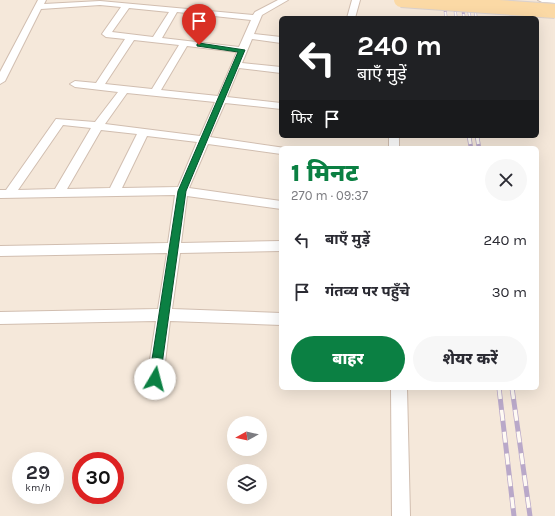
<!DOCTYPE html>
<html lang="hi">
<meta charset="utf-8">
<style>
:root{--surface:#fff;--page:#f7f7f7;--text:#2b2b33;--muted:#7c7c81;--accent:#0b8043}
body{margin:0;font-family:Karla,"Noto Sans Devanagari",sans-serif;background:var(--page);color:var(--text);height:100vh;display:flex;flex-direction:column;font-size:15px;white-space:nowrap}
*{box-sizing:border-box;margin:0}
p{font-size:13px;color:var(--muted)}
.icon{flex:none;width:22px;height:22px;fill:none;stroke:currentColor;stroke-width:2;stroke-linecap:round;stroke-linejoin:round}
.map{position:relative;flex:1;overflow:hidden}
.panel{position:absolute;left:279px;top:146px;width:260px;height:244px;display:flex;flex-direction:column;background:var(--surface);border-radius:6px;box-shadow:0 4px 16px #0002}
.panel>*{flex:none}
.guide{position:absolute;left:279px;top:16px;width:260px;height:122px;border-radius:6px;box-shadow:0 4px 16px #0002;background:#202124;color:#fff;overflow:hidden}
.needle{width:26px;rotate:262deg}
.fabs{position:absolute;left:227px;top:416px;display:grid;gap:8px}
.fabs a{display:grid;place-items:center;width:40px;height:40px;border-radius:50%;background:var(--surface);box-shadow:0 4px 16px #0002;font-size:20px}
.speed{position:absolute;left:12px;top:452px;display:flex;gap:8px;font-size:20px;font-weight:700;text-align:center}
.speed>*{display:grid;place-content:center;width:52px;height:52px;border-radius:50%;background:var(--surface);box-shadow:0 4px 16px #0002;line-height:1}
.speed small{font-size:10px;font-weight:400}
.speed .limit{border:6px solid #d22;background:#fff;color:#111}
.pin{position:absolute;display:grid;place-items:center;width:34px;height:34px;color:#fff;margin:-41px -17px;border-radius:50% 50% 50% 0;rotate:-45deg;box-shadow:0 0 4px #0007}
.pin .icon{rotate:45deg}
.me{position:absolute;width:44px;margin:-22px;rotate:8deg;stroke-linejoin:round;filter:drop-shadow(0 0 3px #0008)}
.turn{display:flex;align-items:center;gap:14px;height:84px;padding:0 12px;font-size:18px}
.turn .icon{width:52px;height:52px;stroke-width:2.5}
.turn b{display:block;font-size:28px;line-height:34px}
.then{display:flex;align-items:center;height:38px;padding:0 12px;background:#0003;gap:8px;font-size:15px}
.round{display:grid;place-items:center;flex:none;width:42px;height:42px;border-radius:21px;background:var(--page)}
.summary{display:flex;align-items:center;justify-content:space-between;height:68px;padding:0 12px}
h1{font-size:24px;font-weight:800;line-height:30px;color:var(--accent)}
.action{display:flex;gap:8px;margin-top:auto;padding:8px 12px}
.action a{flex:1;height:46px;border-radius:24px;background:var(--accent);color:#fff;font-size:16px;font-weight:800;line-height:46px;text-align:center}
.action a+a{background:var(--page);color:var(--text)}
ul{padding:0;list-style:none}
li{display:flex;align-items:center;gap:12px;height:52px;padding:0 12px}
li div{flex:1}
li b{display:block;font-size:15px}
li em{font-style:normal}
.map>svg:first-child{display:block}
</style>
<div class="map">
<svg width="555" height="516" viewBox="0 0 555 516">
<rect width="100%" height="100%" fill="#fdf6ec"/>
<!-- residential -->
<path fill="#f5e8da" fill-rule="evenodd" d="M0 0H555V516H0ZM281 18H537V136H281ZM281 148H537V388H281ZM234 423H260V449H234ZM21 461H55V495H21ZM81 461H115V495H81ZM234 471H260V497H234Z"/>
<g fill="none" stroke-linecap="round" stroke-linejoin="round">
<!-- minor casing -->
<g stroke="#d1beb0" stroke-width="2">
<path id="minor" d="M38 0H46L44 4 100 1 253 15 255 12 278 0H288L262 15 254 34 281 37V43L252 39 242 63 281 67V73L239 68 227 97 281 103V109L225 103 210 137 285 148H281V154L208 144 189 188 281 201V209L187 196 181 243 281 241V251L180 253 172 309 281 313V325L170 321 163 379 160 384 155 386 150 384 147 379 156 321 0 324V312L158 309 167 253 0 256V246L168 243 175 195 0 198V190H6L56 119 95 122 118 92 75 87 70 84 75 81 96 83 125 39 106 37 102 34 121 7 100 5 41 9 5 81 0 84V72ZM129 8 169 12 153 37 112 32ZM177 12 251 20 239 47 162 38ZM134 40 179 45 152 89 105 84ZM187 46 237 52 218 96 161 90ZM127 93 215 102 200 136 105 124ZM63 125 91 128 55 189 18 190ZM101 130 137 134 110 188 67 189ZM147 136 197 142 178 187 122 188Z
M352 0H360L355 18H347Z
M538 0H555V3L542 2Z
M389 136H399V148H389Z
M391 388H407L410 516H392Z"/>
</g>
<!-- minor -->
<use href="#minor" fill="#fff" fill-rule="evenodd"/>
<!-- rail-far2 casing -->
<g stroke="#b9a8c9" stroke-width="3">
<path id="rail-far2" d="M444 0 446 18
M454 0 456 18
M467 0 470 18
M474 0 476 18
M462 2 464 18"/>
</g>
<!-- rail-far1 casing -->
<g stroke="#b9a8c9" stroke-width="4.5">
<path id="rail-far1" d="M469 136 471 148
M477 136 479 148"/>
</g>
<!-- rail casing -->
<g stroke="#b9a8c9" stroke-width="5">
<path id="rail" d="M499 388 514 516
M512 388 530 516"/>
</g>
<!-- rail-far2 -->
<use href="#rail-far2" stroke="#fffaf3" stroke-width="2" stroke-dasharray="6" stroke-linecap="butt"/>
<!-- rail-far1 -->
<use href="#rail-far1" stroke="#fffaf3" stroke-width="3" stroke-dasharray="8" stroke-linecap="butt"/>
<!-- rail -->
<use href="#rail" stroke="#fffaf3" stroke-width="3.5" stroke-dasharray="11" stroke-linecap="butt"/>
<!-- primary-bridge casing -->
<g stroke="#dad1cd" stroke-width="16" stroke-linecap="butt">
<path id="primary-bridge" d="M401 0 555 11"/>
</g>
<!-- primary-bridge -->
<use href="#primary-bridge" stroke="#fbd9a5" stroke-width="14"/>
</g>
<!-- route -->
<path fill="#0b8043" stroke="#07532c" d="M199 43 245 50 186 191 160 379 158 383 155 384 151 383 149 379 178 191 238 52 197 46V44Z"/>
</svg>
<div class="fabs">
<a><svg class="needle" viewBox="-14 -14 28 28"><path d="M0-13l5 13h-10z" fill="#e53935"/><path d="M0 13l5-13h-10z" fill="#7c7c81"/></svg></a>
<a><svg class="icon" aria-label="layers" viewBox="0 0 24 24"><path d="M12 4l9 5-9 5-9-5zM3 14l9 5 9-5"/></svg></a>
</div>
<div class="speed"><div>29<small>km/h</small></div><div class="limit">30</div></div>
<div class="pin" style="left:199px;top:45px;background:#d93025"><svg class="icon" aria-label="arrive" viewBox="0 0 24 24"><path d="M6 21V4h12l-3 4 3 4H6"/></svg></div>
<svg class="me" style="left:155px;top:379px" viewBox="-20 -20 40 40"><circle r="19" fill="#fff"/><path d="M0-13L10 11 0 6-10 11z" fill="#0b8043"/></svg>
<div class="guide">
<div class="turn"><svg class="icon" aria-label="left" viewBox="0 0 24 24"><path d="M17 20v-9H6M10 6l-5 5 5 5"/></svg><div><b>240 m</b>बाएँ मुड़ें</div></div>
<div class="then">फिर<svg class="icon" aria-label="arrive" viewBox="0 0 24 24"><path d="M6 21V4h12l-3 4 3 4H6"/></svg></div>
</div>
<section class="panel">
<div class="summary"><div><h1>1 मिनट</h1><p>270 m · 09:37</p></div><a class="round"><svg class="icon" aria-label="close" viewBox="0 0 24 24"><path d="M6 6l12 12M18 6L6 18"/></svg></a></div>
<ul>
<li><svg class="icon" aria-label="left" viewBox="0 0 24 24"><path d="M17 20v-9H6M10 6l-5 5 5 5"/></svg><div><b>बाएँ मुड़ें</b></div><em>240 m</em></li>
<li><svg class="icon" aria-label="arrive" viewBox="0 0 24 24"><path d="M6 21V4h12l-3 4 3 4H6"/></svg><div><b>गंतव्य पर पहुँचे</b></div><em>30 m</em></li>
</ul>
<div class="action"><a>बाहर</a><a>शेयर करें</a></div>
</section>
</div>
